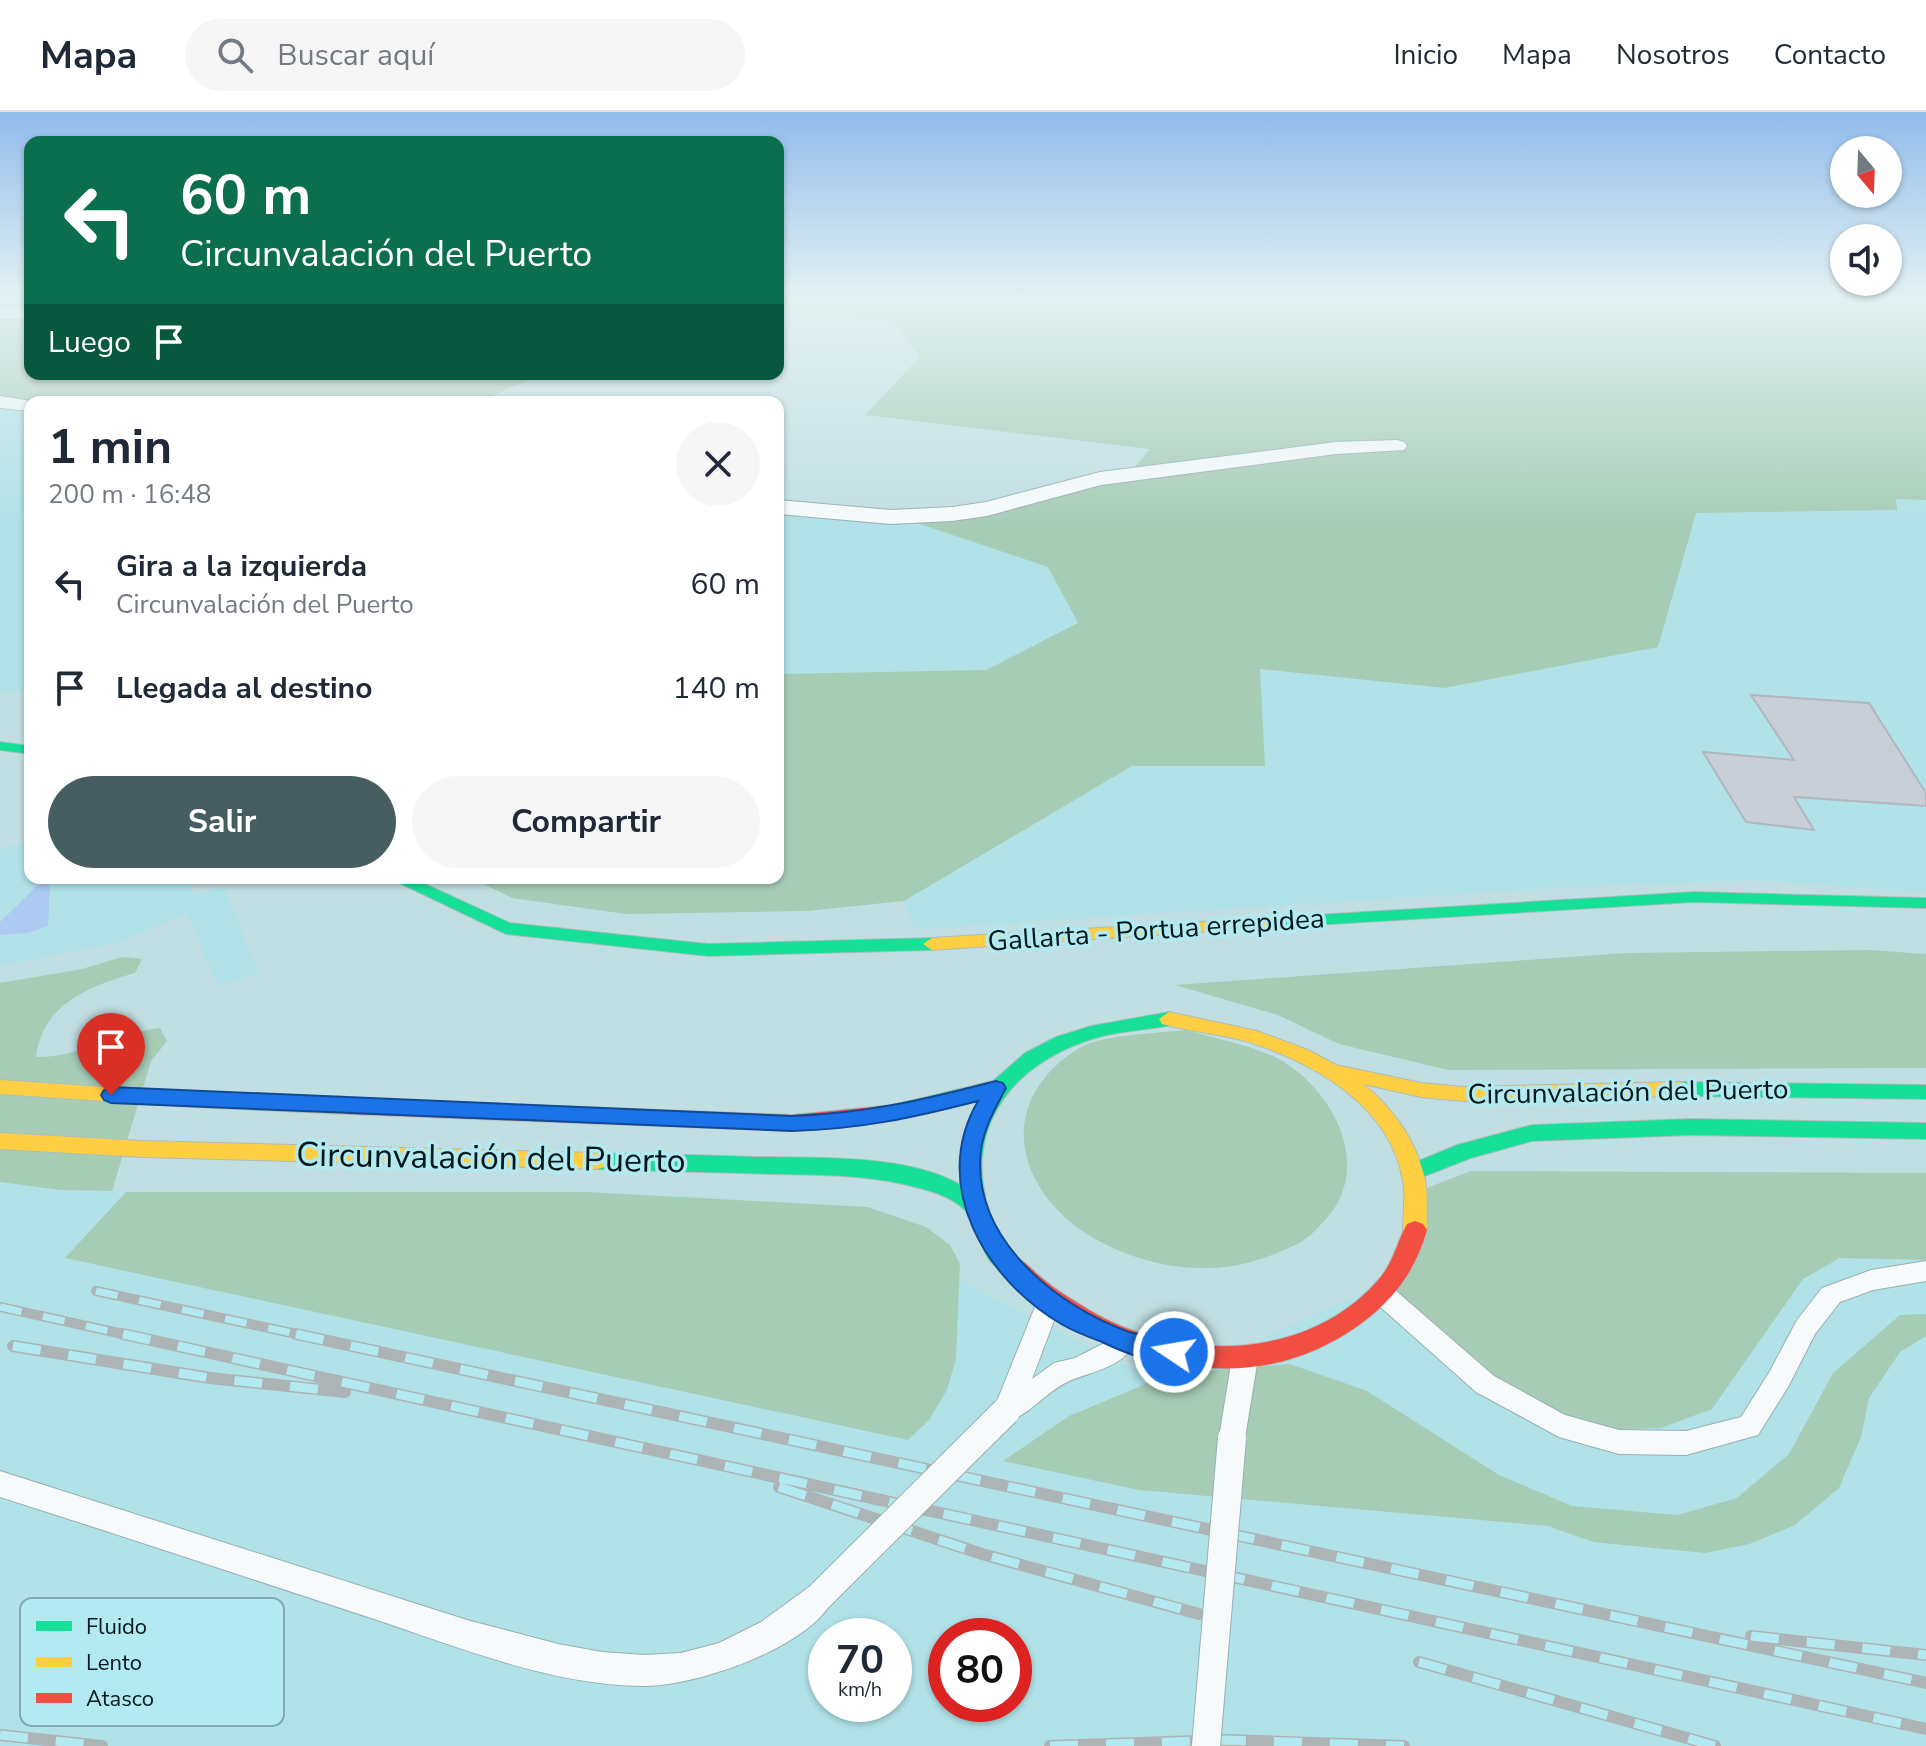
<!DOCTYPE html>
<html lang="es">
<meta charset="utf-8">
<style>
:root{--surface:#fff;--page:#f6f6f7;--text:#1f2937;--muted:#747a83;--line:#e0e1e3;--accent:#465e61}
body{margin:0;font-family:"Nunito Sans",sans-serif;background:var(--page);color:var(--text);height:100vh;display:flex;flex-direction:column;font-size:30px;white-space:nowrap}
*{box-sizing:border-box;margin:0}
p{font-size:26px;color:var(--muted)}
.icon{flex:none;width:44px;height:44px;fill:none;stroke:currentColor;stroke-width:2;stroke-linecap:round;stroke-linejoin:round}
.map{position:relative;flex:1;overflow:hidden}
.panel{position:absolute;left:24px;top:284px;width:760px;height:488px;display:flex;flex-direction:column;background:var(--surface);border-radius:16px;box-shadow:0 2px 6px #0004}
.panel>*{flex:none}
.top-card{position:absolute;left:24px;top:24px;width:760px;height:244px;border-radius:16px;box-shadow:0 2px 6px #0004;background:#0b6e4f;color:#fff;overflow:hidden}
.needle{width:52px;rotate:161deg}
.tools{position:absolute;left:1830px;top:24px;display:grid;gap:16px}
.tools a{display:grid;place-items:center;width:72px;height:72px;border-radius:50%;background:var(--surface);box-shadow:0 2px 6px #0004;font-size:40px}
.speed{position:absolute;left:808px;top:1506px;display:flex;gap:16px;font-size:40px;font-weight:700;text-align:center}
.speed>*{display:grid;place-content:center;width:104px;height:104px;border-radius:50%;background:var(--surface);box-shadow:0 2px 6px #0004;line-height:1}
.speed small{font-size:20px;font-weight:400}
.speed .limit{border:12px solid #d22;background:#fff;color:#111}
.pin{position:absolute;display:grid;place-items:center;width:68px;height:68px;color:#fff;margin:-82px -34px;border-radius:50% 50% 50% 0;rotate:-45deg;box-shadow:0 0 8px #0007}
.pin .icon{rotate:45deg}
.me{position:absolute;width:88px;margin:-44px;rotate:282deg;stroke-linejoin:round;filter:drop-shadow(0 0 6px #0008)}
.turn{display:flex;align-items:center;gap:28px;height:168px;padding:0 24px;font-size:36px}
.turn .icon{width:104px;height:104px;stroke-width:2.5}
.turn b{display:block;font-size:56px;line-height:68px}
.then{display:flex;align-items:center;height:76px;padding:0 24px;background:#0003;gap:16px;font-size:30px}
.round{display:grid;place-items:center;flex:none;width:84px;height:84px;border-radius:42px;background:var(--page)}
.overview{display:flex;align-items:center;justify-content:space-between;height:136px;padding:0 24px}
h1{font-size:48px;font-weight:700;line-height:60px}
.action{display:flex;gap:16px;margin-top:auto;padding:16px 24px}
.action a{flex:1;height:92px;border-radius:48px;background:var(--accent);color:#fff;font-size:32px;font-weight:700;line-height:92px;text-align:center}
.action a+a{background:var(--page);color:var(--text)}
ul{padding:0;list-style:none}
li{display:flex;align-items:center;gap:24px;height:104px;padding:0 24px}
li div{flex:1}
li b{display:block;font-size:30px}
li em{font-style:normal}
header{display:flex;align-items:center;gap:48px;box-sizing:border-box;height:112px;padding:0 40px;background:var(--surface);border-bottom:2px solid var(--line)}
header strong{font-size:38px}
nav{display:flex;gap:44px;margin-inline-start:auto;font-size:28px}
.search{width:560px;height:72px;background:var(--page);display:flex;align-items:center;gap:20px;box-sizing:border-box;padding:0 28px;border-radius:44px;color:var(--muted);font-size:30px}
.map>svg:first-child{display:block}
</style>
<header>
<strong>Mapa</strong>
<div class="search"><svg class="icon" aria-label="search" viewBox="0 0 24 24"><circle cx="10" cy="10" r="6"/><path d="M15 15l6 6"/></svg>Buscar aquí</div>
<nav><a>Inicio</a><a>Mapa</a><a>Nosotros</a><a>Contacto</a></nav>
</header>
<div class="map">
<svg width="1926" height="1634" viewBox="0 0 1926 1634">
<rect width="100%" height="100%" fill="#c1dfe3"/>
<!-- built -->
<path fill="#b0e2e8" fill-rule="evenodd" d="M0 293 30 295V579L0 580Z
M1895 387 1926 388V780L1754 768 1554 776 915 817 904 789 1132 654H1264L1259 556 1444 576 1695 401 1896 398Z
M778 398 905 407 1048 455 1079 511 986 558 778 562Z
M30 729V766H187L195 783 224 775 259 862 217 873 187 801 116 831 0 854V737Z
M0 1070 60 1078 112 1079 587 1080 736 1086 912 1143 1163 1273 1390 1168 1926 1085V1634H0ZM826 1524H894V1592H826ZM946 1524H1014V1592H946Z"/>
<!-- green -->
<path fill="#a6ccb6" d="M0 185H30V262H545L476 290H30L0 293Z
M793 185H1926V388L1896 387 1897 398 1696 401 1658 535 1444 576 1260 557 1265 654H1132L904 789 807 799 626 802 512 786 471 766H778V562L986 558 1078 511 1048 455 905 407 1129 362 1150 337 865 303 920 245 892 207 778 201V192Z
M1870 838 1926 842V956L1448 958 1339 932 1278 903 1175 873 1625 841Z
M122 845 142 847 135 861C90 874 42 892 36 945 79 946 117 920 160 916L167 929 151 949 112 1079 60 1078 0 1070V871L82 857Z
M1186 918C1214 926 1254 934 1279 947 1334 978 1374 1056 1325 1108 1315 1119 1307 1128 1293 1134 1263 1148 1233 1157 1200 1156 1164 1156 1121 1143 1090 1124 1033 1089 998 1020 1047 963 1059 949 1078 934 1096 929 1125 922 1157 921 1186 918Z
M1471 1059 1926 1061V1148L1840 1146 1803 1167 1712 1297 1661 1316 1606 1318 1548 1302 1417 1210 1390 1168 1411 1082Z
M126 1080H587L868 1095 926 1115 950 1133 960 1152 956 1247 947 1278 929 1308 908 1328 65 1146Z
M1926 1202V1224L1900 1240 1869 1286 1861 1325 1839 1376 1795 1413 1749 1432 1705 1441 1593 1430 1548 1414 1139 1378 1003 1349 1069 1304 1170 1262 1290 1252 1367 1279 1499 1363 1572 1394 1677 1403 1737 1386 1789 1342 1833 1261 1900 1203Z"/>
<!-- water -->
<path fill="#aec9f2" d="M50 770 48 814 28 821 0 823V810L40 771Z"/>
<!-- building -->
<path fill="#c7ced6" stroke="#b0b7c0" stroke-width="2" d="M1751 583 1869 591 1926 681V694L1794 685 1814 718 1746 710 1703 640 1794 648Z"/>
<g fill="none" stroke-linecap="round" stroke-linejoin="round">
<!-- lane casing -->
<g stroke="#98b0b3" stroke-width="2">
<path id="lane" d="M1926 1149V1169L1873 1178 1840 1190 1815 1222 1788 1275 1758 1323 1686 1343 1619 1342 1559 1325 1476 1280 1377 1192 1374 1185 1377 1178 1386 1175 1395 1178 1494 1264 1565 1303 1619 1318 1686 1319 1741 1305 1770 1259 1797 1208 1822 1176 1871 1158Z
M1049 1180 1058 1183 1061 1190 1032 1267 1054 1251 1075 1246 1120 1223 1129 1226 1133 1234C1122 1255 1088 1261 1069 1269 1046 1280 1030 1302 1006 1311L997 1307 993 1299 1037 1190 1040 1183Z
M1245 1235 1254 1238 1258 1246 1245 1326 1241 1335 1232 1338 1223 1335 1219 1326 1232 1246 1236 1238Z
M0 1359 467 1508 558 1532 602 1540 644 1543 681 1541 719 1531 761 1510 809 1475 819 1470 829 1475 834 1485C813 1535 694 1575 643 1574 549 1573 456 1534 368 1505 246 1465 123 1424 0 1385Z"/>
</g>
<!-- street casing -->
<g stroke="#98b0b3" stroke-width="2">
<path id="street" d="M30 196V206L0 207V197Z
M0 284 37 290H30V299L0 296Z
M1397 328 1404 330 1407 334 1404 338 1336 342 1101 373 987 404 952 409 891 412 778 402V388L891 398 952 395 986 390 1100 360 1336 330Z"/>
</g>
<!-- fast casing -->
<g stroke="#adbdbe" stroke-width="2">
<path id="fast" d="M0 630 30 634V642L0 638Z
M389 766H412L510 811 708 832 932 826 941 832 932 838 708 844 506 822Z
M1694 780 1926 786V796L1694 790 1267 816 1258 811 1267 806Z
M1169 900 1179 907 1176 912C1152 918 1127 918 1103 924 1018 946 960 1011 990 1102 997 1120 1009 1133 1018 1150L1014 1157C982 1167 980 1112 965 1098 952 1085 932 1079 915 1075 868 1062 818 1063 769 1062 712 1060 654 1059 597 1057L589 1055 586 1049 589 1043 597 1041C650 1042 703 1043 757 1045 816 1046 910 1042 962 1074L963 1027 979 987 883 1010 876 1007 872 1002 876 997 993 969 1025 941 1056 925 1091 914Z
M1680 970 1926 973V987L1680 984 1673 982 1670 977 1673 972Z
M1691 1007 1926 1011V1027L1691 1023 1532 1029 1471 1046 1412 1069 1404 1067 1401 1061 1404 1055 1457 1033 1532 1013Z"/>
</g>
<!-- slow casing -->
<g stroke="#adbdbe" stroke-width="2">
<path id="slow" d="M1267 806 1273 807 1276 811 1273 815 932 838 923 832 932 826Z
M1169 900 1257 919 1308 938 1336 953 1421 971 1463 975 1680 970 1687 972 1690 977 1687 982 1680 984 1463 989 1421 985 1363 972C1393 996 1416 1028 1425 1067 1428 1083 1426 1102 1427 1118L1423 1124 1415 1127 1407 1124 1403 1118C1403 1102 1406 1084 1403 1069 1391 995 1317 953 1252 931 1223 922 1192 920 1162 912L1159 907Z
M0 968 193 981 348 986 355 989 359 994 355 999 348 1002 193 995 0 982Z
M0 1021 143 1029 597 1041 605 1043 608 1049 605 1055 597 1057 143 1045 0 1037Z"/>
</g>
<!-- jam casing -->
<g stroke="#adbdbe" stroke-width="2">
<path id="jam" d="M348 986 792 1003 883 994 890 997 894 1002 890 1007 883 1010 792 1019 348 1002 341 999 337 994 341 989Z
M1415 1109 1423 1112 1427 1118C1414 1164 1387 1196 1347 1221 1228 1296 1095 1241 998 1157L994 1150 998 1143C1004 1141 1009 1140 1015 1144 1027 1151 1037 1163 1048 1171 1060 1181 1075 1189 1089 1198 1178 1251 1309 1250 1380 1166 1394 1149 1397 1130 1407 1112Z"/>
</g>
<!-- lane -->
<use href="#lane" fill="#f6fafb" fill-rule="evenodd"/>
<!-- street -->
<use href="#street" fill="#f6fafb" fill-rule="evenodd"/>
<!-- fast -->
<use href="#fast" fill="#16e098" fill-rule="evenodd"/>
<!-- slow -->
<use href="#slow" fill="#ffcf43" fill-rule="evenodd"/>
<!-- jam -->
<use href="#jam" fill="#f24e42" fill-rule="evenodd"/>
<!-- rail-far1 casing -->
<g stroke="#adb4b5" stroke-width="10">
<path id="rail-far1" d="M96 1179 306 1224
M0 1195 132 1224"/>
</g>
<!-- rail casing -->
<g stroke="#adb4b5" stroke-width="12">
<path id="rail" d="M123 1222 1926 1617
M296 1222 1926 1571
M13 1234 210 1266 345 1280
M779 1375 982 1442 1199 1502
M1751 1524 1926 1543
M1419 1550 1715 1634
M0 1623 102 1634
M1050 1634 1227 1628 1404 1634"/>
</g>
<!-- rail-far1 -->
<use href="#rail-far1" stroke="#b3eaf1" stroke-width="7" stroke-dasharray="22" stroke-linecap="butt"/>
<!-- rail -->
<use href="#rail" stroke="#b3eaf1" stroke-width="9" stroke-dasharray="28" stroke-linecap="butt"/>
<!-- lane-bridge casing -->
<g stroke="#98b0b3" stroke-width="30" stroke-linecap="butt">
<path id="lane-bridge" d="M819 1485 1006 1299
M1206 1634 1232 1326"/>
</g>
<!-- lane-bridge -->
<use href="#lane-bridge" stroke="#f6fafb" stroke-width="28"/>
</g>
<!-- sky -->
<linearGradient id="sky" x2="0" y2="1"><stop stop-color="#91bcec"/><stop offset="0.45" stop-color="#e3f1f2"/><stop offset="1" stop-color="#e3f1f2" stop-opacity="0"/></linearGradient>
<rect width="1926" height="413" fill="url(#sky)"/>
<!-- route -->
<path fill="#1a73e8" stroke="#114b97" stroke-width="2" d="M996 969 1003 971 1006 976C993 1000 980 1023 980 1051 979 1132 1059 1195 1129 1220 1147 1225 1166 1226 1183 1232L1187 1240 1183 1248C1160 1256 1123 1240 1102 1230 1089 1225 1075 1220 1063 1213 985 1168 929 1073 978 989 912 1006 861 1017 792 1019L111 991 104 988 101 983 104 978 111 975 792 1004C868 1001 923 988 996 969Z"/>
<g text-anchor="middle" stroke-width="7" stroke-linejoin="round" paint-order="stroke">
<!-- street labels -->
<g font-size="28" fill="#03181b" stroke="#b3eaf1">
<text transform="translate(1156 817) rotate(-4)" y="10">Gallarta - Portua errepidea</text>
<text transform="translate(1628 979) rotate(-1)" y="10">Circunvalación del Puerto</text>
</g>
<!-- near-street labels -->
<g font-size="34" fill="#03181b" stroke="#b3eaf1">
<text transform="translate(491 1045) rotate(1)" y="12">Circunvalación del Puerto</text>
</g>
</g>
<!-- legend -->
<rect x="20" y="1486" width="264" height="128" rx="12" fill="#b3eaf1" stroke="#7eabb1" stroke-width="2"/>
<rect x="36" y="1509" width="36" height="10" fill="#16e098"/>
<rect x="36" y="1545" width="36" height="10" fill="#ffcf43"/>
<rect x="36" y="1581" width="36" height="10" fill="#f24e42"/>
<g font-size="22" fill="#03181b">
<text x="86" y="1522">Fluido</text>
<text x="86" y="1558">Lento</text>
<text x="86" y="1594">Atasco</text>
</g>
</svg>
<div class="tools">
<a><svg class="needle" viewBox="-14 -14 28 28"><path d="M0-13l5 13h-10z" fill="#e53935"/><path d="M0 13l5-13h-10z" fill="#747a83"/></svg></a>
<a><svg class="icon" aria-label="sound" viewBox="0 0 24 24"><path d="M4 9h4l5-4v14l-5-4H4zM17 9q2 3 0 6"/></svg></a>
</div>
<div class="speed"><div>70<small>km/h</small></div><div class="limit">80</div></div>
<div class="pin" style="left:111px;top:983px;background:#d93025"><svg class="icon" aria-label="arrive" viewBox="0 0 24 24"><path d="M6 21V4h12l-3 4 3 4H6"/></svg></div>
<svg class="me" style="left:1174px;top:1240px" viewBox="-20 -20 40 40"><circle r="17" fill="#1a73e8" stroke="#fff" stroke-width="3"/><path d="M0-11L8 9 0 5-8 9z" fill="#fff"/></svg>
<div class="top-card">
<div class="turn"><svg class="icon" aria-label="left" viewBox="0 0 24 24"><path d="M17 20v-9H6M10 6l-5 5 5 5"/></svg><div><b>60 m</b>Circunvalación del Puerto</div></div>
<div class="then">Luego<svg class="icon" aria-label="arrive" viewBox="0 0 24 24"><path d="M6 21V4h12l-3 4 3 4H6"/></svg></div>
</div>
<section class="panel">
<div class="overview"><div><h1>1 min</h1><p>200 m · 16:48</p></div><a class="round"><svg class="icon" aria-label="close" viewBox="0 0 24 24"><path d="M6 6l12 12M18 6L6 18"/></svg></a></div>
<ul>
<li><svg class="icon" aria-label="left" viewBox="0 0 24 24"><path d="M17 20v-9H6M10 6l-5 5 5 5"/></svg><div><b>Gira a la izquierda</b><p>Circunvalación del Puerto</p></div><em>60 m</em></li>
<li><svg class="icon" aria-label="arrive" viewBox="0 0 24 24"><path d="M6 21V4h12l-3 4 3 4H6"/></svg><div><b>Llegada al destino</b></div><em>140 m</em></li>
</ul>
<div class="action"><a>Salir</a><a>Compartir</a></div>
</section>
</div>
